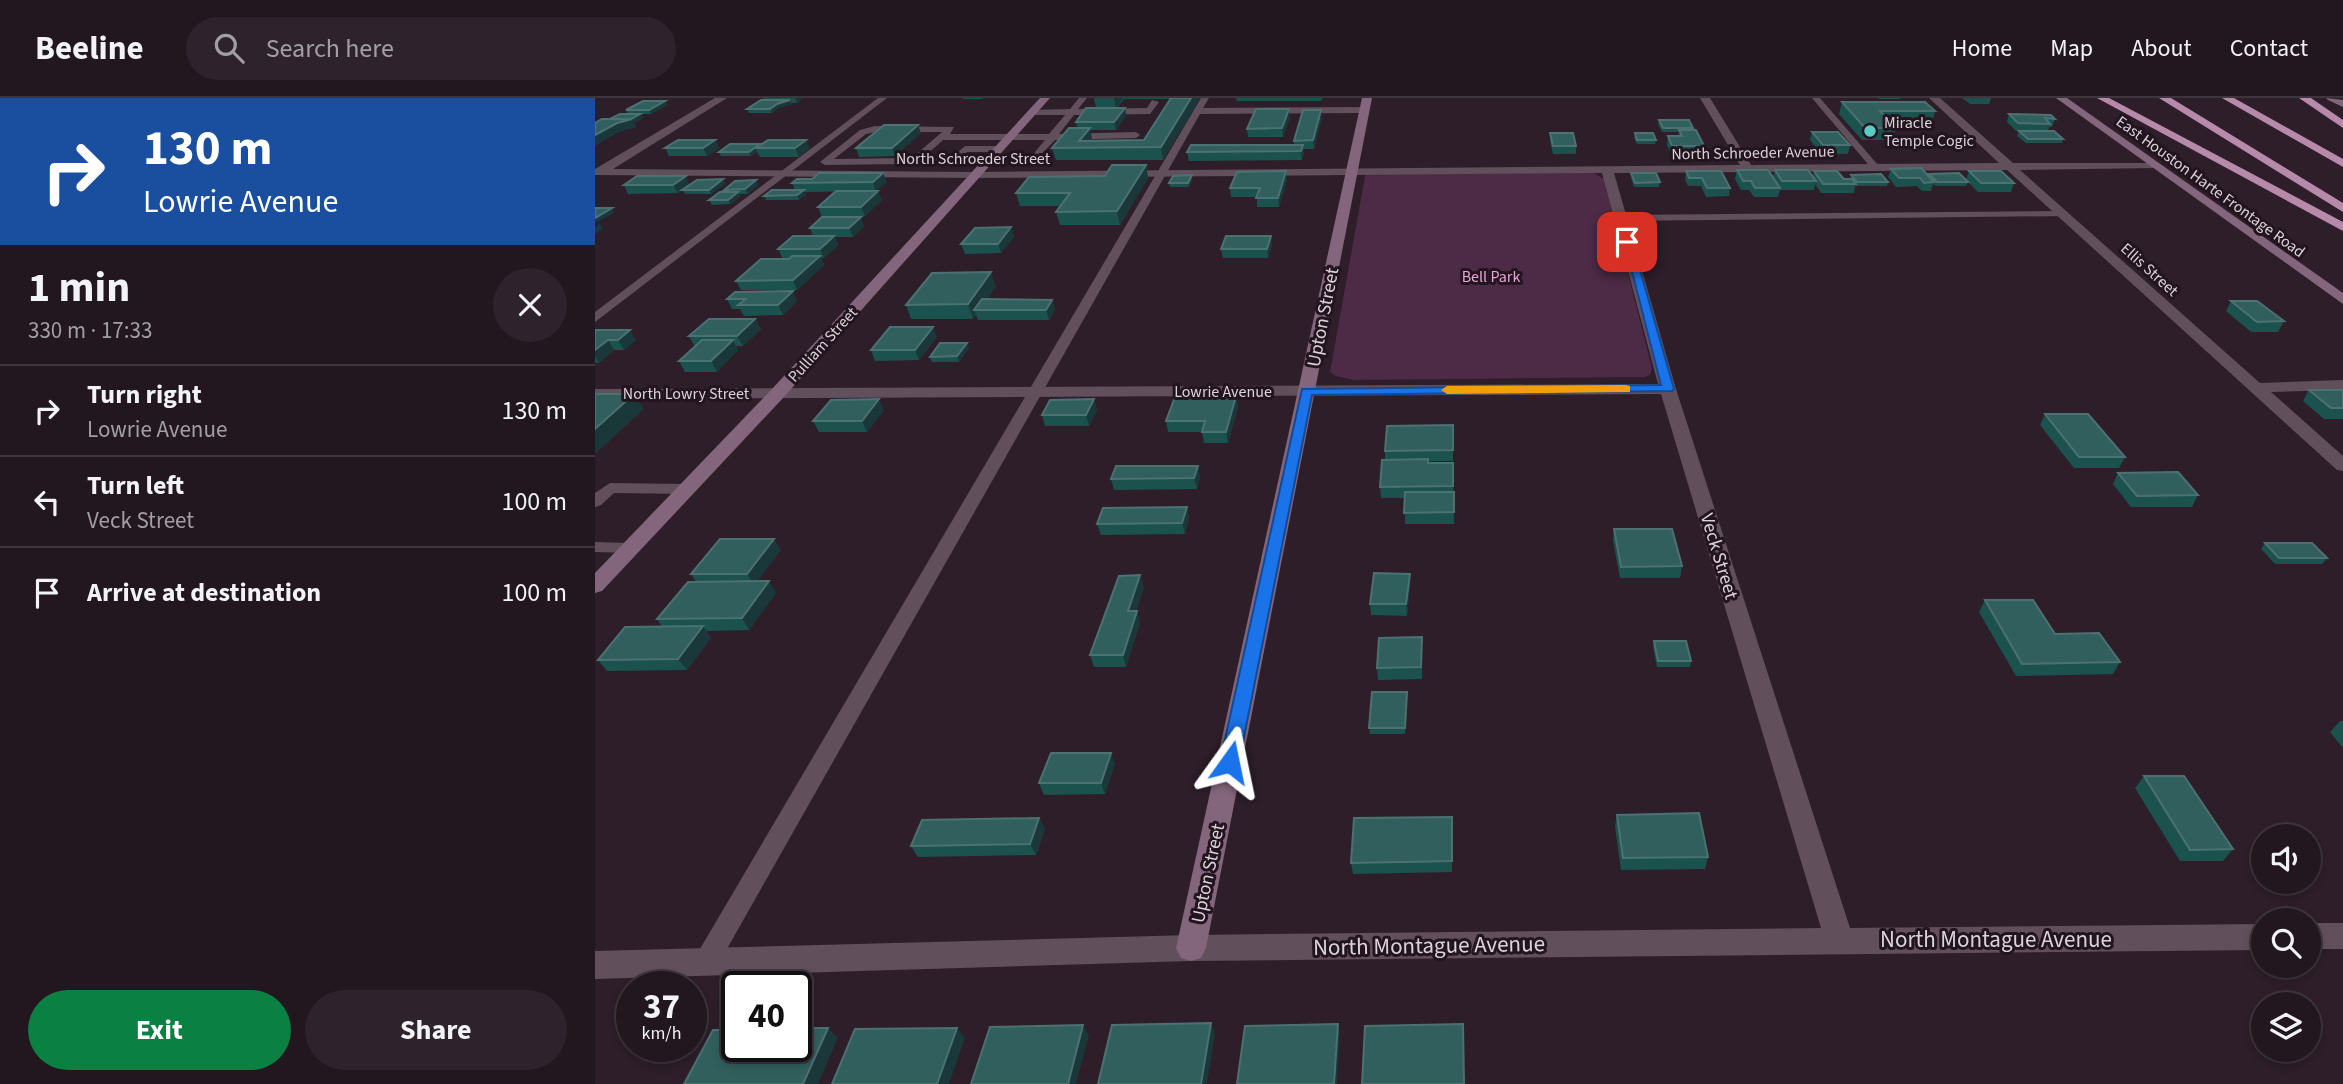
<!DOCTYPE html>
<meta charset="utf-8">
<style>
:root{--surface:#22161f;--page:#2e232c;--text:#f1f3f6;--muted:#a29fa4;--line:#3f353d;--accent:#0b8043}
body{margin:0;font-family:"Source Sans 3",sans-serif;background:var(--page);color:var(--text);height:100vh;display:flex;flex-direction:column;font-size:26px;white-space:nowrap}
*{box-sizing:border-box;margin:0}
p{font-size:23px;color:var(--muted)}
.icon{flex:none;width:38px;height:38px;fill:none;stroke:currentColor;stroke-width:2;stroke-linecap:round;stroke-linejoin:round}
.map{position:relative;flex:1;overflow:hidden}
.sheet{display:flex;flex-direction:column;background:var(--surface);width:595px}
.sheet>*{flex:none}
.guide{background:#1a4fa0;color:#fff;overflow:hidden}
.buttons{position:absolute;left:1656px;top:726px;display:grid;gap:14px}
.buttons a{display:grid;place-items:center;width:70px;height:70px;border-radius:50%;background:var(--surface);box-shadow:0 4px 10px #0003,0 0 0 2px var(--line);font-size:35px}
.speed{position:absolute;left:21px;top:873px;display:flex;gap:14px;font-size:35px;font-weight:700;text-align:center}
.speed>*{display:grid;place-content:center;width:91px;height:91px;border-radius:50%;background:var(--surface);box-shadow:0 4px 10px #0003,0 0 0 2px var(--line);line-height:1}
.speed small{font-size:18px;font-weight:400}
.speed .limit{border:4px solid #111;border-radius:10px;background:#fff;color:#111}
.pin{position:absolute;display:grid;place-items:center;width:60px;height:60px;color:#fff;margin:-30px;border-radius:14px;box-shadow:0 4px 10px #0006}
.me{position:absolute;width:77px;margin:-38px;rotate:12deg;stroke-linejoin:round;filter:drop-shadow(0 0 5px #0008)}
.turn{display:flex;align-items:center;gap:24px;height:147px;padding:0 28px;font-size:32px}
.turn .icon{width:91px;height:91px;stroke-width:2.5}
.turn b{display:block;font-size:49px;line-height:60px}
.round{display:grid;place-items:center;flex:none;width:74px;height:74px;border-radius:37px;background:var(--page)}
.head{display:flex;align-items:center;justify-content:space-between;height:119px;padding:0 28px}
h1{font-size:42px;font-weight:700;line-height:52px}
.action{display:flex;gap:14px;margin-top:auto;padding:14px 28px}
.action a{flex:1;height:80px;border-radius:42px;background:var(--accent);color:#fff;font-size:28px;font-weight:700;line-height:80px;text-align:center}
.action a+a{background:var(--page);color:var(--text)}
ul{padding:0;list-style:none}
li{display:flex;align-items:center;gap:21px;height:91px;padding:0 28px;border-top:2px solid var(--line)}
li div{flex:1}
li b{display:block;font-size:26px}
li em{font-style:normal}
header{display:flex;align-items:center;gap:42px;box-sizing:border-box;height:98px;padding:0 35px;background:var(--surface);border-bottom:2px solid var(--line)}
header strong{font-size:33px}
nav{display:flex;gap:38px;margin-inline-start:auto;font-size:24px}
.search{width:490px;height:63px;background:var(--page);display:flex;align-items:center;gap:18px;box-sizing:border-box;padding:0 24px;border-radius:38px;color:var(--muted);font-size:26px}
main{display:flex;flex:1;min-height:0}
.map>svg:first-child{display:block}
</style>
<header>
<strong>Beeline</strong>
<div class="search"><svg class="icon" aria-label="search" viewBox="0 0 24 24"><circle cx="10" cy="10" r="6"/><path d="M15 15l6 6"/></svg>Search here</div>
<nav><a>Home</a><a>Map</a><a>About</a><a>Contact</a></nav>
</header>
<main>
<section class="sheet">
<div class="guide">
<div class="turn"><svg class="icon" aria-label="right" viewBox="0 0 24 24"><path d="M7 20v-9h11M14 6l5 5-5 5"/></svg><div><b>130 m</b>Lowrie Avenue</div></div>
</div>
<div class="head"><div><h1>1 min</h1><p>330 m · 17:33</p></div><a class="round"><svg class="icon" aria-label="close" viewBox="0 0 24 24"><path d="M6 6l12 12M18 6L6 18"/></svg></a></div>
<ul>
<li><svg class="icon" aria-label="right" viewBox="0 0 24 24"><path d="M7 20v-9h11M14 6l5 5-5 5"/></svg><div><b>Turn right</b><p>Lowrie Avenue</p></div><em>130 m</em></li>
<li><svg class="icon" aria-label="left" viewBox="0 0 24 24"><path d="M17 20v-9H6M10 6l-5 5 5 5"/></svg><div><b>Turn left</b><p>Veck Street</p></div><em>100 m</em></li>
<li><svg class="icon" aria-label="arrive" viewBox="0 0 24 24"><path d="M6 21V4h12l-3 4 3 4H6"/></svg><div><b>Arrive at destination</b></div><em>100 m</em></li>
</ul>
<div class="action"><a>Exit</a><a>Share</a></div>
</section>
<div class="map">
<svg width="1748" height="986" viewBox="0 0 1748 986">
<rect width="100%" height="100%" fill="#2d1e29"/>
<!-- green -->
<path fill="#4d2a45" d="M997 74 1009 81 1057 270 1055 277 1049 279 759 282 741 278 735 274 770 78 773 76Z"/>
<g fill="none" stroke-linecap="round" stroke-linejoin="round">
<!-- lane -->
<path fill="#614f5c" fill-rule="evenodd" d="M283 0H292L0 224V214Z
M484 0H492L483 11 552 10 557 2 564 4 555 16 479 17 464 36 541 34 545 37 541 40 460 42 440 63 435 60 450 42H348L328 60 357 59 370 48H403L408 51 403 54H372C352 74 337 59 316 69L311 66 230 67 225 64 265 32 280 28 359 29 355 36H454L470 17H438L435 12 475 11ZM280 34H347L317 60 239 61 271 36Z
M606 0H614L608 10 770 9 774 12 770 15 605 16 120 872 111 875 102 872 99 864 102 856Z
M1217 0H1225L1283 67V71H1277Z
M1468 113 1473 116 1472 118 1025 123 1020 120 1025 117Z
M15 385 92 386 100 391 92 396 19 395 6 407 0 409V395Z
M0 444 36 445 44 450 36 455 0 454Z"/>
<!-- street -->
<path fill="#614f5c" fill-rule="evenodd" d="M120 0H132L18 71 379 74 1145 67 1105 0H1115L1156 67 1404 65 1334 0H1345L1418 65H1564V69L1560 70 1425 72 1665 285 1748 282V292L1676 294 1748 358V373L1742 372 1412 72 1019 75 1081 291 1255 830 1668 826V852L596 863 0 881V853L596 837 1226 830 1066 296 0 301V291L1063 286 1007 75 379 80 0 77V71Z
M1713 825H1748V851H1713Z"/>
<!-- secondary -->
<path fill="#84667c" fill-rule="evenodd" d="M445 0H455L189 299 7 493 0 495V475L177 291Z
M767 0H777L611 850 606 860 596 863 586 860 581 850Z
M1461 0H1472L1748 195V206Z
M1731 0 1748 2V9L1733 2Z"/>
<!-- highway -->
<path fill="#b789aa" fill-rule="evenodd" d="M1502 0H1514L1748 124V133Z
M1564 0H1576L1748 105V114Z
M1627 0H1639L1748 61V69Z
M1704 0H1716L1748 22V30Z"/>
</g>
<!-- wall -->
<path fill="#1c524e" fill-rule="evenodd" d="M168 0H208L202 5H196L197 6 184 10 177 15H154L152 11 169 2Z
M368 0H388L387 1H368Z
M499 0H605L568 62H461L457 50 482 30 481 24 501 10ZM529 1H576L549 42 497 43 495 32H521L531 18 530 10H522Z
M641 0H727L726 3H642Z
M1283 0H1305V1H1284Z
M1367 0H1399H1396L1394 6H1375Z
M70 3 72 7 56 16H46L48 20 39 25 41 29 26 33 15 21 33 16 31 12Z
M1247 4 1340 13 1337 25H1296L1301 30 1298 42H1267L1244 16Z
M1414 16 1460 21 1457 29H1454L1453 33 1468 41 1467 45H1431L1422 38 1424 33H1435H1421L1412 24Z
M695 19 688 39H653L652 31Z
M727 20 719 51H709V55L707 62 594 63 592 54 699 47V43Z
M1064 22 1098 30V32L1109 48 1107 56 1076 57 1072 47 1073 38H1083L1084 34H1067L1063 26Z
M1217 34 1255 47 1253 56H1226L1215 42Z
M326 35 300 58 264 59 261 50Z
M955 35 981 48V56H958L955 43Z
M1040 35 1061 42 1060 46H1042L1039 40Z
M120 42 124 50 112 58H74L70 50Z
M165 46V47L215 50 204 59H165L162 54 156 58H126L124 54Z
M551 67 553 80 525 127H465L461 114 465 108H425L421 95 510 78Z
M1296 71 1333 79 1334 76 1371 82 1374 73 1419 85 1416 94H1383L1373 84 1371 88H1341L1338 86 1336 93H1327L1322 88 1301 89 1293 79Z
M1142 72 1178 79 1180 72 1218 79 1219 73 1249 81H1255L1256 77 1293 84 1292 88H1260L1259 95H1226L1220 86 1219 92H1185L1183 99H1159L1154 92H1146L1140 81Z
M1091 73 1135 90 1134 98 1111 99 1106 88H1093L1090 82Z
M1036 75 1065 84 1064 89H1039L1036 80Z
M597 77V82L594 89H575L574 85Z
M128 81 130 86 116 96H90L88 92 83 95 33 96 29 87H95Z
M161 82 163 87 153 96H144L145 99 135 106 117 107 114 102 130 94 129 92Z
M692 82 684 109H662V99H636L635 90Z
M292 84 281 93 210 94 211 96 204 102H171L169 98 200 92 197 85Z
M287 102 270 118 227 119 223 109Z
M269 128 258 139H240L243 147 229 160H226L229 167 202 192H146L141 183 188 161 183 151 218 138 215 130Z
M416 129 419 139 406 155 370 156 366 146Z
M677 147 673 160H628L626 151Z
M401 188 392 201 457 202 460 212 454 222H383L381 217 378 221H316L311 207Z
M140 194 202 203 188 217 149 218 145 211H137L132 201Z
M1636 203 1689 223 1683 234H1656L1631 213Z
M160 221 166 231 148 248H141L143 252 122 274H90L84 263 100 249 94 238Z
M0 232 41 242 29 252H19L4 265H0Z
M342 239 324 262 280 263 276 252Z
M372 245 374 250 364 264H337L335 259Z
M1714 292H1748V321H1729L1708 303Z
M641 298 643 309 633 345H609L607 334H573L571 323Z
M499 301 502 312 494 328H450L447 317Z
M289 312 272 334H224L218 323Z
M1450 316 1530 359 1524 370H1479L1445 327Z
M858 327V363H833V365H858L859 426H810V400H786L785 389 790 362V353Z
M1523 375 1603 397 1597 409H1536L1518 386Z
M605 379 602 391 519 392 516 381Z
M592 409 594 420 590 436 506 437 502 426Z
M1019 431 1087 468 1085 480H1025L1018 443Z
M1670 445 1732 460 1727 466H1680L1666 451Z
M186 452 162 483 181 495 154 532 111 533 116 540 92 572 12 573 3 562 67 529 62 521 101 484 96 476Z
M815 487 812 518 776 517 775 506Z
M549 489 541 513H542L545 525 531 569H499L495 557Z
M1390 502 1460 536 1525 564 1518 576 1421 578 1384 514Z
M827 539V581L783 582 782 570Z
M1059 543 1096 563 1095 569H1062L1058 549Z
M812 600 810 636H775L774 630Z
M1745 623H1748V650L1735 634Z
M520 666 510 696 449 697 444 685Z
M1549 678 1638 751 1628 763H1585L1540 690Z
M1022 717 1113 759 1110 771 1026 772 1020 728Z
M857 719V774L758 776 756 765Z
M444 720 450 731 441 757 323 759 316 748Z"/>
<!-- shaded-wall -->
<path fill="#1a3739" d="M200 0H208L202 5Z
M519 0H528L521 11Z
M596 0H605L568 62 566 49Z
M195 2 197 6 184 10 177 15 175 11 182 6Z
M70 3 72 7 56 16 54 12Z
M530 10 531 18 521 32 519 24Z
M694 11 695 19 688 39 687 30Z
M726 12 727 20 719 51 718 42Z
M45 16 48 20 39 25 41 29 26 33 0 48V37L22 25Z
M323 27 326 35 300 58 297 50Z
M495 30 497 42 491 50 484 43Z
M120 42 124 50 112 58 108 50Z
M211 42 215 50 204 59 200 50Z
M165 46 167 50H161L162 54 156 58 154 54Z
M708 47 709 55 707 62 706 53Z
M551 67 553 80 525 127 522 113Z
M691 73 692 82 684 109 683 100Z
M288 75 292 84 281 93 278 84Z
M597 77V82L594 89 593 85Z
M91 78 95 87 83 95 78 87Z
M128 81 130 86 116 96 114 92Z
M161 82 163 87 153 96 150 91Z
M209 92 211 96 204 102 202 97Z
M283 93 287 102 270 118 266 109Z
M143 94 145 99 135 106 133 102Z
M17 110 19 115 1 125 0 120Z
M266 119 269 128 258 139 254 130Z
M5 126 8 131 0 136V129Z
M416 129 419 139 406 155 403 146Z
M239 138 243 147 229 160 225 151Z
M676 138 677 147 673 160 672 151Z
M225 158 229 167 202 192 198 182Z
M396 174 401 188 384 212H379L381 217 378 221 373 206Z
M198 193 202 203 188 217 183 207Z
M457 202 460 212 454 222 451 212Z
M160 221 166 231 148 248 142 238Z
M338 229 342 239 324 262 320 252Z
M35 232 41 242 29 252 23 242Z
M13 242 19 252 4 265 0 259V252Z
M138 242 143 252 122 274 116 263Z
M372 245 374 250 364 264 362 258Z
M39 296 49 311 0 356V331Z
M641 298 643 309 633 345 631 334Z
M284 301 289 312 272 334 267 323Z
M499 301 502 312 494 328 491 317Z
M603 368 605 379 602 391 599 380Z
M592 409 594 420 590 436 587 425Z
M179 441 186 452 159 487 152 476Z
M815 476V487L812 518 811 506Z
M545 477 549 489 537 525 533 513Z
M174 483 181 495 154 532 147 520Z
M542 513 545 525 531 569 528 557Z
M108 528 116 540 92 572 83 561Z
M516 655 520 666 510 696 506 685Z
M444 720 450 731 441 757 435 746Z
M616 925 620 936 612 986H606Z
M743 926 745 937 742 986H739Z
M488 927 494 938 481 986H473Z
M233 930 243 940 223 986H208Z
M362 930 370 940 354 986H342Z"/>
<!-- building -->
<path fill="#315f5d" stroke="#4c7171" stroke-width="2" d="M576 0H596L566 49 457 50 474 30H495L484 43 549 42Z
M166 2H195L182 6 175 11H152Z
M48 3H70L54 12H31Z
M1247 4H1330L1340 13H1285L1301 30H1270Z
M491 10H530L519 24H481Z
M661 11H694L687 30 652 31Z
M708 12H726L718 42 699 43Z
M25 16H45L36 21H15Z
M1414 16 1456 17 1460 21 1450 20 1455 26 1423 25Z
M7 21H37L22 25 0 37V25Z
M1064 22H1094L1098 30H1068Z
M289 27H323L297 50H261Z
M1084 32H1101L1109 48H1077L1073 38H1087Z
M1424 33H1459L1468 41H1433Z
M1217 34H1243L1255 47H1228Z
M955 35H978L981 48H958Z
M1040 35H1058L1061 42H1042Z
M83 42H120L108 50H70Z
M173 42H211L200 50H161Z
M135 46H165L154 54H124Z
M596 47H708L706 53 592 54Z
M517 67H551L522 113 461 114 475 95H421L434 79 510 78Z
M1326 70 1339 84 1329 85 1325 80H1304L1296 71Z
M1142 72H1173L1185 90H1160L1156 83H1148Z
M1180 72H1213L1221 83H1187Z
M691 73 683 100H661L665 90H635L642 74Z
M1091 73H1126L1135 90H1112L1107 80H1094Z
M1219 73H1242L1249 81H1257L1261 86H1228Z
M1374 73H1406L1419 85H1386Z
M224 75H288L278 84 197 85 202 81H217Z
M1036 75H1061L1065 84 1040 85Z
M1364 75 1373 84H1342L1334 76Z
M1286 76 1293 84H1262L1256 77Z
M597 77 593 85H574L578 78Z
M42 78H91L78 87H29Z
M128 81 114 92H87L102 82Z
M161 82 150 91 129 92 140 83Z
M177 92H209L202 97 169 98Z
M241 93H283L266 109H223Z
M125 94H143L133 102H114Z
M0 110H17L0 120Z
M227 119H266L254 130H215Z
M416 129 403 146H366L380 130Z
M198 138H239L225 151H183Z
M631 138H676L672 151H626Z
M197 158H225L198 182 141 183 166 161H194Z
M396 174 373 206 311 207 337 175Z
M198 193 183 207H143L151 201H132L140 194Z
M387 201 457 202 451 212H379Z
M1636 203H1662L1689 223 1662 224Z
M114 221H160L142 238H94Z
M295 229H338L320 252H276Z
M0 232H35L23 242H13L0 252Z
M107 242H138L116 263H84Z
M345 245H372L362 258 335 259Z
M1714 292H1748V310H1736Z
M0 296H39L0 331Z
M641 298 631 334H607L610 323H571L580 299Z
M284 301 267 323H218L236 302Z
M499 301 491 317H447L455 302Z
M1450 316H1493L1530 359H1484Z
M858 327V352L790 353 792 328Z
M833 361V365H858V388L785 389 787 362Z
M521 368H603L599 380 516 381Z
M1583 374 1603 397 1542 398 1523 375Z
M810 394H859V414L809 415Z
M592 409 587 425 502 426 508 410Z
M1019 431H1077L1087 468 1026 469Z
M125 441H179L152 476H96Z
M1670 445H1717L1732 460H1684Z
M779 475 815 476 811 506H775Z
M545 477 533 513H542L528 557H495L524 478Z
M174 483 147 520 62 521 93 484Z
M1390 502H1438L1460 536 1504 535 1525 564 1427 566Z
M108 528 83 561 3 562 30 529Z
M827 539 826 569 782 570 784 540Z
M1059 543H1091L1096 563H1063Z
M777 594H812L810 630H774Z
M456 655H516L506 685H444Z
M1549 678H1589L1638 751 1595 752Z
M1104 715 1113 759 1028 760 1022 717Z
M857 719V763L756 765 759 720Z
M444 720 435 746 316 748 327 722Z
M616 925 606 986H503L517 927Z
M743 926 739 986H642L650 928Z
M868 926 869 986H767L770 928Z
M488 927 473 986H376L395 929Z
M201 930H233L208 986H89L118 932H142V948H201Z
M362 930 342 986H237L260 931Z"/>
<!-- route -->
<path fill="#1a73e8" stroke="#114b97" stroke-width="2" d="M1029 142 1037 144 1079 291 1077 293 717 297 644 664 641 670 635 672 628 670 625 664 707 291 1066 287Z"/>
<!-- slow -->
<path fill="#f59e0b" d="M1031 287 1035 288V294L852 296 846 292 852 288Z"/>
<!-- markers -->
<circle fill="#56cec4" stroke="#23151f" stroke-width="2.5" cx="1275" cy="33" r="7"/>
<g text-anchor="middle" stroke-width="6" stroke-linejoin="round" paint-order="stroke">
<!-- far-poi labels -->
<g font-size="16" fill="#dcd2d9" stroke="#23151f" text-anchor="start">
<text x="1289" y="30">Miracle<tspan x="1289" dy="18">Temple Cogic</tspan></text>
</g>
<!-- far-street labels -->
<g font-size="16" fill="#dcd2d9" stroke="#23151f">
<text transform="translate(1158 54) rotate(-1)" y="6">North Schroeder Avenue</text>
<text x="378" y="66">North Schroeder Street</text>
<text transform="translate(1616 88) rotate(36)" y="6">East Houston Harte Frontage Road</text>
<text transform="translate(1555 171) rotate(42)" y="6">Ellis Street</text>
<text transform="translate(227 246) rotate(-48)" y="6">Pulliam Street</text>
<text x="628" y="299">Lowrie Avenue</text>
<text x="91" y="301">North Lowry Street</text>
</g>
<!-- far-park labels -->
<g font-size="16" fill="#e9a5d7" stroke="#23151f">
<text x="896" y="184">Bell Park</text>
</g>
<!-- street labels -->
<g font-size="19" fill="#dcd2d9" stroke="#23151f">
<text transform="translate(727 219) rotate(-79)" y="7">Upton Street</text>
<text transform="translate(1125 458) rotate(73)" y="7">Veck Street</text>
<text transform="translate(612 775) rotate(-78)" y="7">Upton Street</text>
</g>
<!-- near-street labels -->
<g font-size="23" fill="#dcd2d9" stroke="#23151f">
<text x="1401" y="849">North Montague Avenue</text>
<text transform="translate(834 847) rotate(-1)" y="8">North Montague Avenue</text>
</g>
</g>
</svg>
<div class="buttons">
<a><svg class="icon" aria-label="sound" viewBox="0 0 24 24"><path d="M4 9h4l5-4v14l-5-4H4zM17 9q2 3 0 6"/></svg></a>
<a><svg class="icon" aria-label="search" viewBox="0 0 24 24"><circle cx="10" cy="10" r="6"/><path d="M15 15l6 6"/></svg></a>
<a><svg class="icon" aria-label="layers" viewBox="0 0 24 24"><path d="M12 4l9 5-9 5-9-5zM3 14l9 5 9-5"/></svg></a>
</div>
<div class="speed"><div>37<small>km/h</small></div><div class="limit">40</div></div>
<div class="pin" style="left:1032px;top:144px;background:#d93025"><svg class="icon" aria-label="arrive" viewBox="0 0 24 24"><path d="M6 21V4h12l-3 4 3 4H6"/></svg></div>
<svg class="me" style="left:635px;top:664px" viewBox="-20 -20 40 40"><path d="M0-17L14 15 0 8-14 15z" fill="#1a73e8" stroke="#fff" stroke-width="4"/></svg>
</div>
</main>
